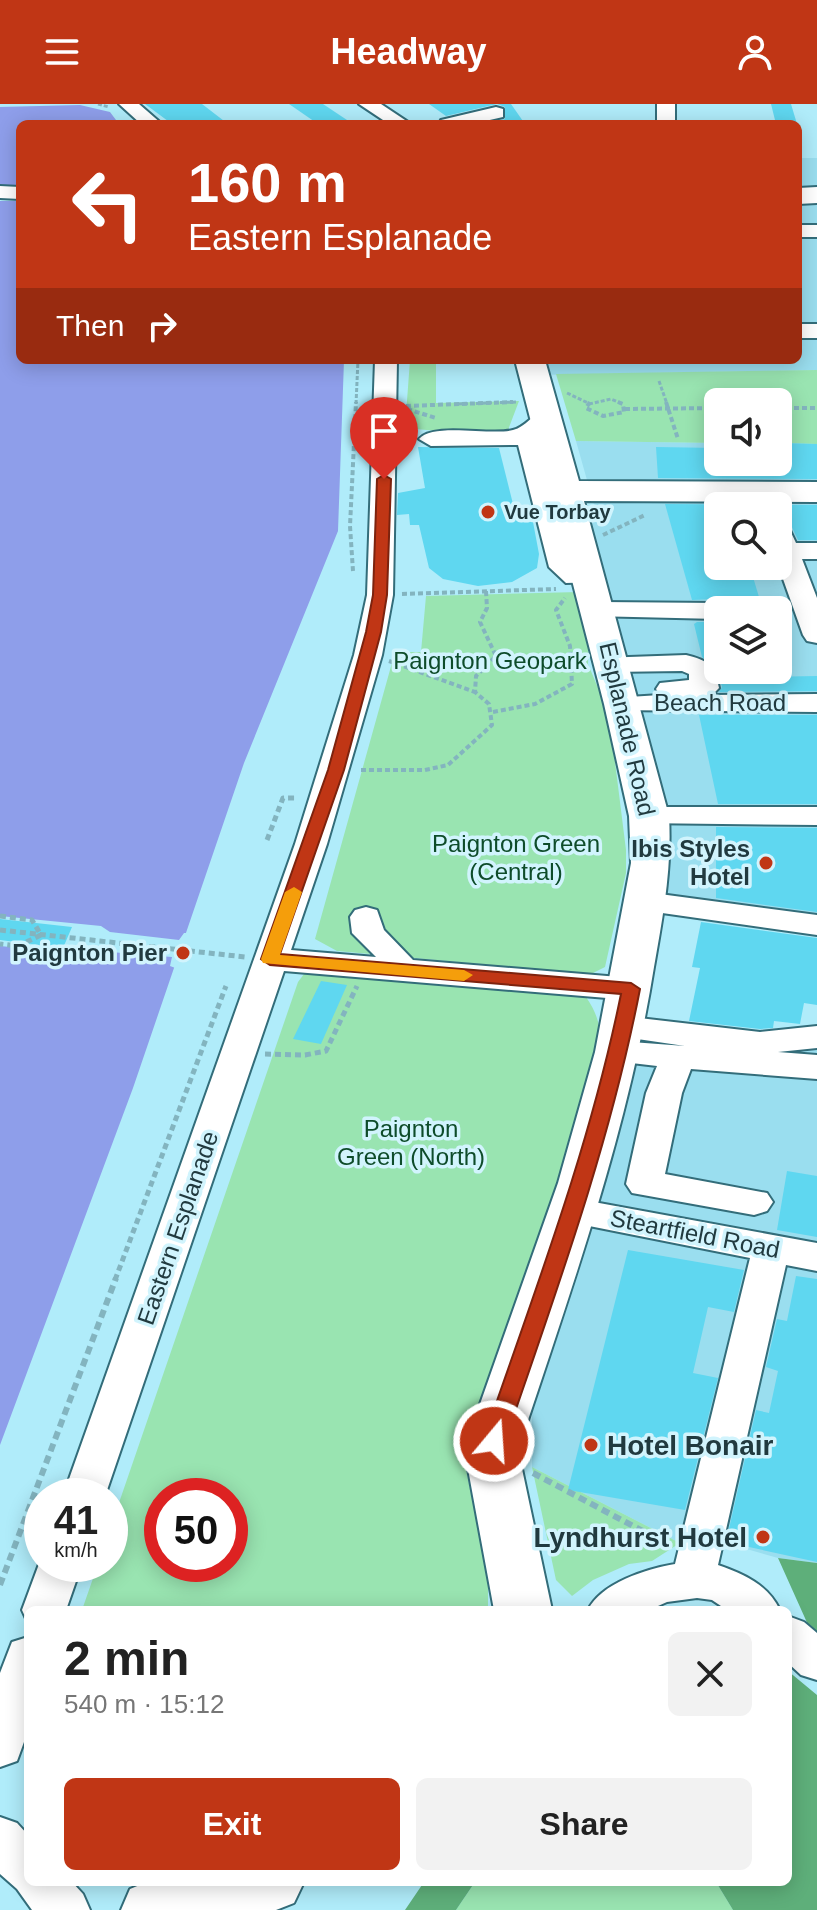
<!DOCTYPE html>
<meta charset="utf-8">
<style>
:root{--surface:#fff;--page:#f2f2f2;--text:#222;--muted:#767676;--accent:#c03615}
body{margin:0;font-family:Arial,sans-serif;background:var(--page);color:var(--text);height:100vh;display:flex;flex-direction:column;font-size:30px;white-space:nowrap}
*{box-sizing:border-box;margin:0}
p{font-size:26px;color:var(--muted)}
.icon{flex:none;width:44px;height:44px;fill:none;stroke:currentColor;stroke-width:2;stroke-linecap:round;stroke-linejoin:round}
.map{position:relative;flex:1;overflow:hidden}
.side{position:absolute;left:24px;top:1502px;width:768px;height:280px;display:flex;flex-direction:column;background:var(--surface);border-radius:12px;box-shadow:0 4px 20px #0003}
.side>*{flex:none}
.hud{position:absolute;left:16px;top:16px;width:786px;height:244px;border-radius:12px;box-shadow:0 4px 20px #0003;background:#c03615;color:#fff;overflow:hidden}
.tools{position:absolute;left:704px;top:284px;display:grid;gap:16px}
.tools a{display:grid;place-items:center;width:88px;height:88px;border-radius:12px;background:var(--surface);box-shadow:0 4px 20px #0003;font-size:40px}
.speed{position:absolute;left:24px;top:1374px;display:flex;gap:16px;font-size:40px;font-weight:700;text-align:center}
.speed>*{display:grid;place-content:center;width:104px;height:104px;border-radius:50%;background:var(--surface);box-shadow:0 4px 20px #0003;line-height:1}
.speed small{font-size:20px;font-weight:400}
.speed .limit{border:12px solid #d22;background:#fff;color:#111}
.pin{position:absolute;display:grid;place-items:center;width:68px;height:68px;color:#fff;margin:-82px -34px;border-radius:50% 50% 50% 0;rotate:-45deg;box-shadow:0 0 8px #0007}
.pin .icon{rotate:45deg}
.me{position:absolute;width:88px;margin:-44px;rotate:18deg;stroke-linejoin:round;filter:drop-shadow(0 0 6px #0008)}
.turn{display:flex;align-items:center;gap:28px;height:168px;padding:0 40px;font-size:36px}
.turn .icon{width:104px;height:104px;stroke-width:2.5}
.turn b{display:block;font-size:56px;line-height:68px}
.then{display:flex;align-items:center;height:76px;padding:0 40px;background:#0003;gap:16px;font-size:30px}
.round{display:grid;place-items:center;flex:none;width:84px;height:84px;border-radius:12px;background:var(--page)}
.overview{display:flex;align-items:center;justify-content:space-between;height:136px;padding:0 40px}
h1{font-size:48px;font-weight:800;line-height:60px}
.button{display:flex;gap:16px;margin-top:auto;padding:16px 40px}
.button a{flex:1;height:92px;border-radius:12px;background:var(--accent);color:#fff;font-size:32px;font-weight:800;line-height:92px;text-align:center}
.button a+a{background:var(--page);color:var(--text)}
header{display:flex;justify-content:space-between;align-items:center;height:104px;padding:0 40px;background:var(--accent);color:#fff;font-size:36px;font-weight:800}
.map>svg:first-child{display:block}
</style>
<header><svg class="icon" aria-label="menu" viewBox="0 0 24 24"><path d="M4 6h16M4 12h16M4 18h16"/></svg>Headway<svg class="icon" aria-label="person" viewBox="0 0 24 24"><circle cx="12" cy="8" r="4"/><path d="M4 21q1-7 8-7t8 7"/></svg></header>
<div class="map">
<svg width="817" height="1806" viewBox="0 0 817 1806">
<rect width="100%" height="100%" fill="#b0ecfa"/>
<!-- built -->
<path fill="#9adeef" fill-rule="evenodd" d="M798 54H817V266L534 271 530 256H798Z
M576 337 718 339V358H778V339L817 340V822L645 798 589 472 596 437 590 417 596 408ZM718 402H778V462H718ZM718 506H778V566H718Z
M636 928 817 941V1459L778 1454 687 1428 680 1439 532 1363V1307L592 1116Z"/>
<!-- green -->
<path fill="#99e4b1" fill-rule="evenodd" d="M410 256H436V299L519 297 508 326 459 329 405 324Z
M817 266V340L778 339V298H718V339L576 337 556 270Z
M579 488 589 531 588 560 609 610 626 746V769L605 863 591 870 337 847 315 835 395 548H421L426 492Z
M304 870H361L586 893C603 917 602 936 597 964L483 1309 467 1323 464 1337 466 1365 488 1473V1506H82L98 1460H110V1425L298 878ZM162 1392H230V1460H162Z
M532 1363 680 1439 652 1457 629 1460 593 1476 572 1492 556 1476Z
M475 1778H716L733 1806H456Z"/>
<!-- forest -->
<path fill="#5eaf7a" d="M778 1454 817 1459V1529L809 1523Z
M788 1567 817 1591V1806H733L716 1778H788Z
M424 1778H475L456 1806H405Z"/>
<!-- water -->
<path fill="#8e9eea" d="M80 1 110 8 119 20H20V87L0 86V3Z
M0 97H20V256H344L338 427 244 659 133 984 0 1341Z"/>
<!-- pier -->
<path fill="#b0ecfa" d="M0 812 101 822 110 828 179 836 184 829H190L178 865 170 862 172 853 98 847 90 851 0 842Z"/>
<!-- building -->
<path fill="#5fd7f0" d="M145 0H202L228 20H172Z
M289 0H323L353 20H318Z
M429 0H511L525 20H486L505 15V3L497 0 446 12Z
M771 0H791L797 20H776Z
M783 339 817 340V375L658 374 656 343 718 344V358H778L788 356Z
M418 343 499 344 517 416 533 418 539 450 537 464 512 478 478 482 443 475 429 464 419 421H410L409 410 397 411 398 389 425 384Z
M665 400 817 401V436H798L790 419 778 414V402H718V462L750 463 759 493 692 496Z
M697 518H718V566H761L763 573 817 572V587L719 588 722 583 718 569 702 553 694 520Z
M699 611H817V700H718Z
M716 723 817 724V808L716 794Z
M0 815 72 823 63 844 0 836Z
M701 818 817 834V901L804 899 800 920 774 917 773 924 760 925 689 917 700 864 692 863Z
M321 877 347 881 321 940 293 935Z
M787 1067 817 1072V1133L777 1126Z
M628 1146 744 1166 734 1208 708 1203 693 1269 718 1274 685 1406 568 1386Z
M796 1172 817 1175V1458L726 1438 756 1306 769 1309 778 1267 766 1263 777 1215 787 1217Z"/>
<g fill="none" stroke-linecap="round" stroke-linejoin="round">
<!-- minor casing -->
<g stroke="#336d7a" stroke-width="4">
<path id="minor" d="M119 0H139L162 20H141Z
M359 0H381L411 20H389Z
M657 0H675V20H657Z
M496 3 503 5V13L472 20H439L441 16Z
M0 82 20 83V95L0 94Z
M798 121H817V133H798Z
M798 220H817V234H798Z
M375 256H397L393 491 382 551 327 740 291 846 376 853 352 829 350 813 355 806 366 803 377 806 384 826 413 856 631 874 643 877 648 885 643 893 631 896 284 867 105 1392H63L295 740 354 551 367 491Z
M546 306 558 313 537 332 574 460 581 465 598 466 602 472 598 478 566 479 549 463 518 341 431 342 419 335C432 318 492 332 513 326 526 323 533 309 546 306Z
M778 417 787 420 796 439H817V455H802L817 494V539L807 537 803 531 778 461Z
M601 498 718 499 731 506H718V515L591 512 587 506 591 500Z
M686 551C708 556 715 562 719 584L712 591 817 590V608L613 606 609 600 613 594 660 591 656 585 660 579 689 576V570L682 567 610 568 600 566 596 560 600 554Z
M649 703H817V721L638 719 634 712 638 705Z
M645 788 817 811V831L634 805 629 798 634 791Z
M622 912 760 928 817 922V944L778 948 817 951V975L691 965 682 989 665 1070 767 1089 773 1098 767 1107 754 1111 632 1089 626 1080 646 989 657 962 606 956 601 948 606 940 618 937 685 942 610 931 605 923 610 915Z
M572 1094 817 1139V1167L786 1161 718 1461C744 1470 767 1480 780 1506H727L712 1496 697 1494 667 1498 649 1506H588C601 1479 646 1465 675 1460L750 1154 559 1116 553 1107 559 1098Z
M42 1452V1460H82L66 1506H28V1519L22 1506Z
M788 1512 804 1518 817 1529V1576L801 1571 788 1559Z
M28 1533V1627L17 1657 0 1663V1569L12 1538Z
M0 1713 17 1719 28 1731V1778H72L83 1790 90 1806H32L17 1785 0 1770Z"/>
</g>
<!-- major casing -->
<g stroke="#336d7a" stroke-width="4">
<path id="major" d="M817 83V99L798 100V84Z
M515 256H545L579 377 817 378V398L584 397 669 712C672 764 663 812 654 863 628 1026 573 1180 521 1337L522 1365 552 1506H494L468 1365 467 1337 558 1079 595 948 631 759 629 712 604 600Z
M147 1778H304L294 1799 276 1806H121L130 1785Z"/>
</g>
<!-- path-far3 -->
<path stroke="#83b4bf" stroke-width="3" stroke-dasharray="4 2" stroke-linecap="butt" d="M98 0 109 3
M659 277 667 300
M567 289 588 299
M356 300 358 256
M458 300 516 298
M589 300 611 295 623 300"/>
<!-- path-far2 -->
<path stroke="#83b4bf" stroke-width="4" stroke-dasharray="5 3" stroke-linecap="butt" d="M590 298 586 304 603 312 624 308 623 300 618 298
M666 298 678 335
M406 302 513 298
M778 304H817
M407 305 436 314
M625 305 718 304
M603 431 645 411
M353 467 350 422 356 298
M402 490 556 485
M389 557 475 588
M493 608 535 600 572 580 570 542 556 506 565 494
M361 666H425L448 661 492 621 489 600 475 588 476 572 496 552 480 518 487 504 486 487"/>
<!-- path-far1 -->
<path stroke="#83b4bf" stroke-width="5" stroke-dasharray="6 4" stroke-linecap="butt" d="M267 736 283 694H297
M0 812 32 816 41 831 18 842 0 840
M0 826 245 853
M265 950 305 951 326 947 357 882
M115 1176 226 882"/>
<!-- path -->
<path stroke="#83b4bf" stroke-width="6" stroke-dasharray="8 5" stroke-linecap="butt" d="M533 1369 669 1441
M0 1481 116 1174"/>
<!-- minor -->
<use href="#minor" fill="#fff" fill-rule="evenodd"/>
<!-- major -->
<use href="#major" fill="#fff" fill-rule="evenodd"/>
</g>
<!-- route -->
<path fill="#c03615" stroke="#7d230e" stroke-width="2" d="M384 371 391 375 387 491 381 528 344 666 280 850 631 879 640 885C610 1040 556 1188 505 1337L502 1343H486L483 1337C534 1189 590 1043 621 890L270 861 261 855 328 666 366 528 373 491 377 375Z"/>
<!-- slow -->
<path fill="#f59e0b" d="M294 783 302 788 280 851 464 866 473 871 464 877 263 859 261 855 285 788Z"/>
<!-- markers -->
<g fill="#c03615" stroke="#d1f4fd" stroke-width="3">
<circle cx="488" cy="408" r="8"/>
<circle cx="766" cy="759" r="8"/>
<circle cx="183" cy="849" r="8"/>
<circle cx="591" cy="1341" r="8"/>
<circle cx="763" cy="1433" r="8"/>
</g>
<g text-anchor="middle" stroke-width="7" stroke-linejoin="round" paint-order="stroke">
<!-- far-poi labels -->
<g font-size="20" font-weight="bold" fill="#213a3f" stroke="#d1f4fd" text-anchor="start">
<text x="504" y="415">Vue Torbay</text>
</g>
<!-- park labels -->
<g font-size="24" fill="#0e4c2a" stroke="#d1f4fd">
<text x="490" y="565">Paignton Geopark</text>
<text x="516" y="748">Paignton Green<tspan x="516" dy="28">(Central)</tspan></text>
<text x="411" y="1033">Paignton<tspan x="411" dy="28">Green (North)</tspan></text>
</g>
<!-- street labels -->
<g font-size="24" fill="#213a3f" stroke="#d1f4fd">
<text x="720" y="607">Beach Road</text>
<text transform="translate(627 625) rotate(77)" y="8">Esplanade Road</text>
<text transform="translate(178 1124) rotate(-71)" y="8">Eastern Esplanade</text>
<text transform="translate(695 1130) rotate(11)" y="8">Steartfield Road</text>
</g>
<!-- poi labels -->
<g font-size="24" font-weight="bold" fill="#213a3f" stroke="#d1f4fd" text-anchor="end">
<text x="750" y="753">Ibis Styles<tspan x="750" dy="28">Hotel</tspan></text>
<text x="167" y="857">Paignton Pier</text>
</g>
<!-- near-poi labels -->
<g font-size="28" font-weight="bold" fill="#213a3f" stroke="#d1f4fd" text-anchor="start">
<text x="607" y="1351">Hotel Bonair</text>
<text x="747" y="1443" text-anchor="end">Lyndhurst Hotel</text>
</g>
</g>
</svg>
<div class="tools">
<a><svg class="icon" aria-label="sound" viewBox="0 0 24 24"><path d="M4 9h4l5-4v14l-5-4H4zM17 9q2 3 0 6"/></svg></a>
<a><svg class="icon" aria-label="search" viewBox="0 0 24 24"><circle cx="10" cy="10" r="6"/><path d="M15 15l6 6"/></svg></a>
<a><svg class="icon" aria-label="layers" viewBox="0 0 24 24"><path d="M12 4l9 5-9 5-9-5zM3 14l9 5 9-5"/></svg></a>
</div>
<div class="speed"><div>41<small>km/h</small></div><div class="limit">50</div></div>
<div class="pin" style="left:384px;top:375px;background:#d93025"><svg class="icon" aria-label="arrive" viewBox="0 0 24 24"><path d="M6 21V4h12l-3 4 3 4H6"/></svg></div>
<svg class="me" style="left:494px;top:1337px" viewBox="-20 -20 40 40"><circle r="17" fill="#c03615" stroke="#fff" stroke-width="3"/><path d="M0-11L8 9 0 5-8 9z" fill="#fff"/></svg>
<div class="hud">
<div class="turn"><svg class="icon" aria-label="left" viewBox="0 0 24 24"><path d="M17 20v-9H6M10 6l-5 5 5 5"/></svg><div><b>160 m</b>Eastern Esplanade</div></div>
<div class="then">Then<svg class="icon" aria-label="right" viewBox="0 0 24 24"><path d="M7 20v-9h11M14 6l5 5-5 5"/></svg></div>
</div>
<section class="side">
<div class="overview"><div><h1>2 min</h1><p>540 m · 15:12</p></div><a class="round"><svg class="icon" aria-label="close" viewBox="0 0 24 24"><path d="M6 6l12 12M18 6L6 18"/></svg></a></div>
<div class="button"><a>Exit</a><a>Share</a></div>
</section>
</div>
